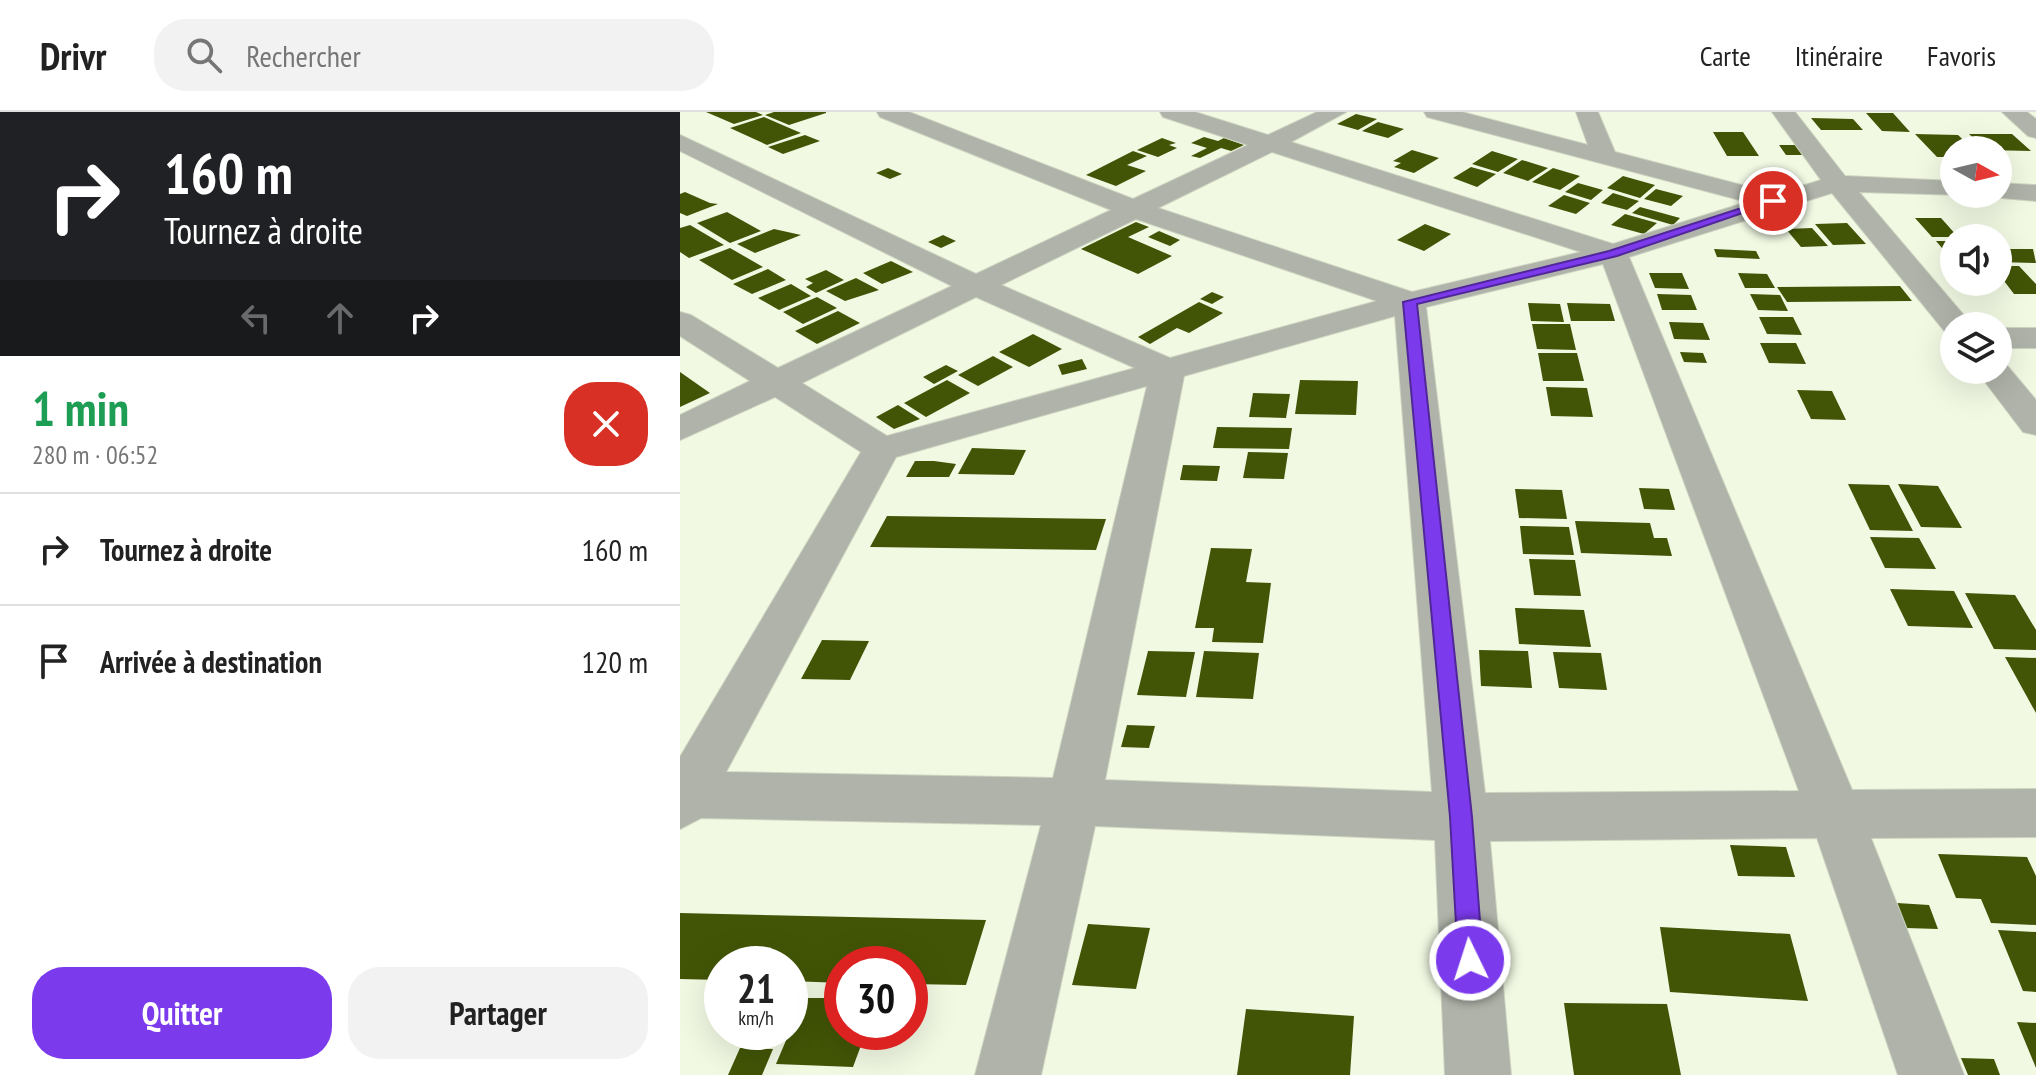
<!DOCTYPE html>
<html lang="fr">
<meta charset="utf-8">
<style>
:root{--surface:#fff;--page:#f2f2f2;--text:#222;--muted:#767676;--line:#e0e0e0;--accent:#7c3aed}
body{margin:0;font-family:"PT Sans Narrow",sans-serif;background:var(--page);color:var(--text);height:100vh;display:flex;flex-direction:column;font-size:30px;white-space:nowrap}
*{box-sizing:border-box;margin:0}
p{font-size:26px;color:var(--muted)}
.icon{flex:none;width:44px;height:44px;fill:none;stroke:currentColor;stroke-width:2;stroke-linecap:round;stroke-linejoin:round}
.map{position:relative;flex:1;overflow:hidden}
.details{display:flex;flex-direction:column;background:var(--surface);width:680px}
.details>*{flex:none}
.top-card{background:#202124;color:#fff;overflow:hidden}
.needle{width:52px;rotate:98deg}
.fabs{position:absolute;left:1260px;top:24px;display:grid;gap:16px}
.fabs a{display:grid;place-items:center;width:72px;height:72px;border-radius:50%;background:var(--surface);box-shadow:0 8px 32px #0002;font-size:40px}
.speed{position:absolute;left:24px;top:834px;display:flex;gap:16px;font-size:40px;font-weight:700;text-align:center}
.speed>*{display:grid;place-content:center;width:104px;height:104px;border-radius:50%;background:var(--surface);box-shadow:0 8px 32px #0002;line-height:1}
.speed small{font-size:20px;font-weight:400}
.speed .limit{border:12px solid #d22;background:#fff;color:#111}
.pin{position:absolute;display:grid;place-items:center;width:68px;height:68px;color:#fff;margin:-34px;border:4px solid #fff;border-radius:50%;box-shadow:0 2px 8px #0007}
.me{position:absolute;width:88px;margin:-44px;rotate:356deg;stroke-linejoin:round;filter:drop-shadow(0 0 6px #0008)}
.turn{display:flex;align-items:center;gap:28px;height:168px;padding:0 32px;font-size:36px}
.turn .icon{width:104px;height:104px;stroke-width:2.5}
.turn b{display:block;font-size:56px;line-height:68px}
.lanes{display:flex;align-items:center;height:76px;padding:0 32px;background:#0003;justify-content:center;gap:40px;direction:ltr}
.lanes .off{opacity:.35}
.round{display:grid;place-items:center;flex:none;width:84px;height:84px;border-radius:32px;background:var(--page)}
.summary{display:flex;align-items:center;justify-content:space-between;height:136px;padding:0 32px}
h1{font-size:48px;font-weight:700;line-height:60px;color:#1e9e55}
.action{display:flex;gap:16px;margin-top:auto;padding:16px 32px}
.action a{flex:1;height:92px;border-radius:32px;background:var(--accent);color:#fff;font-size:32px;font-weight:700;line-height:92px;text-align:center}
.action a+a{background:var(--page);color:var(--text)}
ul{padding:0;list-style:none}
li{display:flex;align-items:center;gap:24px;height:112px;padding:0 32px;border-top:2px solid var(--line)}
li div{flex:1}
li b{display:block;font-size:30px}
li em{font-style:normal}
header{display:flex;align-items:center;gap:48px;box-sizing:border-box;height:112px;padding:0 40px;background:var(--surface);border-bottom:2px solid var(--line)}
header strong{font-size:38px}
nav{display:flex;gap:44px;margin-inline-start:auto;font-size:28px}
.search{width:560px;height:72px;background:var(--page);display:flex;align-items:center;gap:20px;box-sizing:border-box;padding:0 28px;border-radius:32px;color:var(--muted);font-size:30px}
main{display:flex;flex:1;min-height:0}
.map>svg:first-child{display:block}
</style>
<header>
<strong>Drivr</strong>
<div class="search"><svg class="icon" aria-label="search" viewBox="0 0 24 24"><circle cx="10" cy="10" r="6"/><path d="M15 15l6 6"/></svg>Rechercher</div>
<nav><a>Carte</a><a>Itinéraire</a><a>Favoris</a></nav>
</header>
<main>
<section class="details">
<div class="top-card">
<div class="turn"><svg class="icon" aria-label="right" viewBox="0 0 24 24"><path d="M7 20v-9h11M14 6l5 5-5 5"/></svg><div><b>160 m</b>Tournez à droite</div></div>
<div class="lanes"><svg class="icon off" aria-label="left" viewBox="0 0 24 24"><path d="M17 20v-9H6M10 6l-5 5 5 5"/></svg><svg class="icon off" aria-label="ahead" viewBox="0 0 24 24"><path d="M12 20V5M6 11l6-6 6 6"/></svg><svg class="icon" aria-label="right" viewBox="0 0 24 24"><path d="M7 20v-9h11M14 6l5 5-5 5"/></svg></div>
</div>
<div class="summary"><div><h1>1 min</h1><p>280 m · 06:52</p></div><a class="round" style="background:#d93025;color:#fff"><svg class="icon" aria-label="close" viewBox="0 0 24 24"><path d="M6 6l12 12M18 6L6 18"/></svg></a></div>
<ul>
<li><svg class="icon" aria-label="right" viewBox="0 0 24 24"><path d="M7 20v-9h11M14 6l5 5-5 5"/></svg><div><b>Tournez à droite</b></div><em>160 m</em></li>
<li><svg class="icon" aria-label="arrive" viewBox="0 0 24 24"><path d="M6 21V4h12l-3 4 3 4H6"/></svg><div><b>Arrivée à destination</b></div><em>120 m</em></li>
</ul>
<div class="action"><a>Quitter</a><a>Partager</a></div>
</section>
<div class="map">
<svg width="1356" height="963" viewBox="0 0 1356 963">
<rect width="100%" height="100%" fill="#f1f9e3"/>
<!-- building -->
<path fill="#425506" d="M26 0H76L83 3 54 12Z
M94 0H146V1L109 13 85 3Z
M1186 1H1213L1230 20 1202 19Z
M676 2 697 7 678 18 657 12Z
M84 5 107 15 121 21 87 33 50 16Z
M1131 6 1173 7 1183 18H1141Z
M698 10 724 17 708 26 682 19Z
M1033 20H1063L1079 44H1047Z
M1235 22 1278 23 1294 38H1274V45H1257Z
M1289 22H1332L1351 39 1306 38Z
M125 23 140 29 103 42 88 35Z
M524 25 538 29 544 26 564 33 551 39 541 36 520 46 511 44 527 36 511 31Z
M482 26 496 31 489 33 497 36 478 45 457 38Z
M1099 33H1117L1124 43H1106Z
M732 38 759 46 734 61 714 55 721 51 713 49Z
M453 39 467 44 447 53 466 59 436 74 406 63Z
M812 39 838 47 818 60 792 52Z
M842 48 868 56 848 69 823 61Z
M791 55 816 62 797 75 773 66Z
M208 56 222 62 210 67 196 61Z
M873 56 900 64 880 78 852 70Z
M943 64 975 73 960 86 927 76Z
M898 71 923 78 911 88 885 80Z
M976 77 1003 84 991 94 964 87Z
M5 80 30 91 38 92 7 104 0 101V82Z
M933 81 959 89 947 98 921 91Z
M884 83 910 91 896 102 868 94Z
M960 95 1000 106 993 113 952 101Z
M47 100 81 119 50 131 17 111Z
M945 102 977 111 964 122 931 113Z
M1235 106H1261L1278 125H1252Z
M456 110 469 115 448 125 492 144 458 162 401 137Z
M1167 111 1186 132 1153 133 1135 112Z
M745 112 771 122 744 139 717 128Z
M10 113 44 133 9 146 0 140V116Z
M1132 116 1148 134 1121 135 1106 117Z
M94 117 121 123 75 141 57 132Z
M479 119 500 128 490 134 468 125Z
M263 123 276 129 261 136 248 130Z
M1256 129H1274V150Z
M50 136 83 155 52 168 19 148Z
M1034 137 1076 139 1080 147 1037 145Z
M1318 137H1353L1356 151 1318 150Z
M211 149 233 160 202 172 183 161Z
M1318 154H1339L1356 172V182H1334L1318 161Z
M88 157 106 168 72 182 53 172Z
M146 158 164 168 136 181 126 175 133 171 125 167Z
M969 161H1002L1009 177 975 176Z
M1058 161 1087 162 1095 176H1065Z
M176 166 199 178 165 189 146 179Z
M111 172 131 184 99 198 78 186Z
M1220 174 1232 189 1107 190 1097 175Z
M532 180 544 185 532 192 520 187Z
M977 182 1011 183 1017 198H982Z
M1070 182 1100 183 1108 199 1078 198Z
M137 185 157 196 123 212 103 200Z
M519 190 543 201 509 221 497 216 470 232 458 225Z
M848 191 880 192 884 210 851 209Z
M887 191 930 192 935 209H891Z
M158 199 180 211 137 232 115 219Z
M1079 205H1113L1122 223 1087 222Z
M989 210 1023 211 1030 228 994 227Z
M852 212H890L896 238 857 237Z
M353 222 382 237 349 255 319 240Z
M1080 231H1116L1126 252 1089 251Z
M1000 240 1023 241 1027 251 1004 250Z
M858 241H897L904 269H863Z
M313 244 333 255 298 274 278 263Z
M402 247 407 257 382 263 378 253Z
M266 253 278 259 254 272 243 265Z
M0 260 30 281 0 295Z
M267 268 290 281 246 305 224 291Z
M620 268 678 269 676 303 615 302Z
M866 275 907 276 913 305 871 304Z
M1117 278 1152 279 1166 308 1131 307Z
M573 281 610 282 606 306 569 305Z
M218 293 240 307 214 317 196 305Z
M537 315 612 316 609 337 533 336Z
M292 336 346 338 334 363 278 362Z
M568 340 608 341 604 367 563 366Z
M235 349H254L276 352 269 365H226Z
M503 353 540 354 537 369 500 368Z
M1168 372 1209 373 1233 419 1190 418Z
M1218 372 1258 374 1282 416 1241 415Z
M959 376 989 377 995 398 964 397Z
M835 377 882 378 887 407 839 406Z
M207 404 426 407 416 438 190 435Z
M895 409 970 411 974 426H987L992 444 901 441Z
M840 414 889 415 894 443 843 442Z
M1190 425 1239 426 1256 457 1205 456Z
M531 436 572 437 566 470 591 471 583 531 532 530 534 516H515Z
M849 447 895 448 901 484 854 483Z
M1210 477 1274 479 1293 516 1228 514Z
M1285 481 1335 483 1356 518V538L1314 537Z
M835 496 904 498 911 535 839 532Z
M142 528 189 529 170 568 121 567Z
M799 538 848 539 852 576 801 574Z
M468 539 515 540 506 585 457 583Z
M524 539 579 541 573 587 516 585Z
M873 540 921 541 927 578 879 576Z
M1325 545 1356 546V601Z
M447 613 475 614 469 636 441 635Z
M1050 733 1106 735 1115 765 1058 764Z
M1258 742 1347 745 1356 764V813L1311 811 1301 787 1276 786Z
M1217 791 1249 793 1258 817 1226 816Z
M0 801 306 808 286 873 230 872V852H162V871L110 869V852H42V868L0 867Z
M408 812 470 816 456 877 392 873Z
M980 815 1110 822 1128 889 990 880Z
M1318 818 1356 820V880L1343 879Z
M124 886H162V920H186L173 955 96 952Z
M884 891 987 892 1001 963H894Z
M566 897 674 904 670 963H557Z
M1337 910 1356 911V956Z
M60 936 93 937 82 963H48Z
M1281 946 1314 947 1320 963H1288Z"/>
<g fill="none" stroke-linecap="round" stroke-linejoin="round">
<!-- street casing -->
<g stroke="#cdd4c0" stroke-width="2">
<path id="street" d="M197 0H229L453 87 568 33 483 5 480 0H515L588 23 637 0H666L611 30 933 132 1067 90 747 5 744 0H782L908 33 896 0H918L935 40 1096 82 1141 68 1092 0H1115L1165 64 1274 69V82L1283 83 1179 80 1293 214H1274V223L1266 221 1152 81 949 145 1172 678 1356 677V725L1191 726 1284 963H1218L1137 726 810 729 831 963H765L755 728 415 714 361 963H295L361 713 21 706 0 717V645L181 340 95 285 0 328V303L70 269 0 224V200L11 203 98 256 272 174 0 39V23L296 162 431 98 200 5ZM592 40 901 140 732 180 478 96ZM456 107 697 189 490 246 321 173ZM923 152 1119 679 805 681 746 195ZM296 185 455 256 207 324 122 271ZM715 204 752 680 425 668 504 264ZM467 274 373 666 46 660 216 345Z
M1322 0H1347L1356 7V26L1348 24Z
M1318 71 1356 73V89L1309 85 1307 82H1318Z
M1318 216H1356V236H1318Z
M1318 249 1325 251 1356 288V323L1343 320 1296 258H1318Z"/>
</g>
<!-- street -->
<use href="#street" fill="#afb3a9" fill-rule="evenodd"/>
</g>
<!-- route -->
<path fill="#7c3aed" stroke="#51269a" stroke-width="2" d="M1089 87 1098 89 937 144 737 192 792 705 803 848 799 857 790 861 782 857 778 848 770 705 723 190 929 139Z"/>
</svg>
<div class="fabs">
<a><svg class="needle" viewBox="-14 -14 28 28"><path d="M0-13l5 13h-10z" fill="#e53935"/><path d="M0 13l5-13h-10z" fill="#767676"/></svg></a>
<a><svg class="icon" aria-label="sound" viewBox="0 0 24 24"><path d="M4 9h4l5-4v14l-5-4H4zM17 9q2 3 0 6"/></svg></a>
<a><svg class="icon" aria-label="layers" viewBox="0 0 24 24"><path d="M12 4l9 5-9 5-9-5zM3 14l9 5 9-5"/></svg></a>
</div>
<div class="speed"><div>21<small>km/h</small></div><div class="limit">30</div></div>
<div class="pin" style="left:1093px;top:89px;background:#d93025"><svg class="icon" aria-label="arrive" viewBox="0 0 24 24"><path d="M6 21V4h12l-3 4 3 4H6"/></svg></div>
<svg class="me" style="left:790px;top:848px" viewBox="-20 -20 40 40"><circle r="17" fill="#7c3aed" stroke="#fff" stroke-width="3"/><path d="M0-11L8 9 0 5-8 9z" fill="#fff"/></svg>
</div>
</main>
